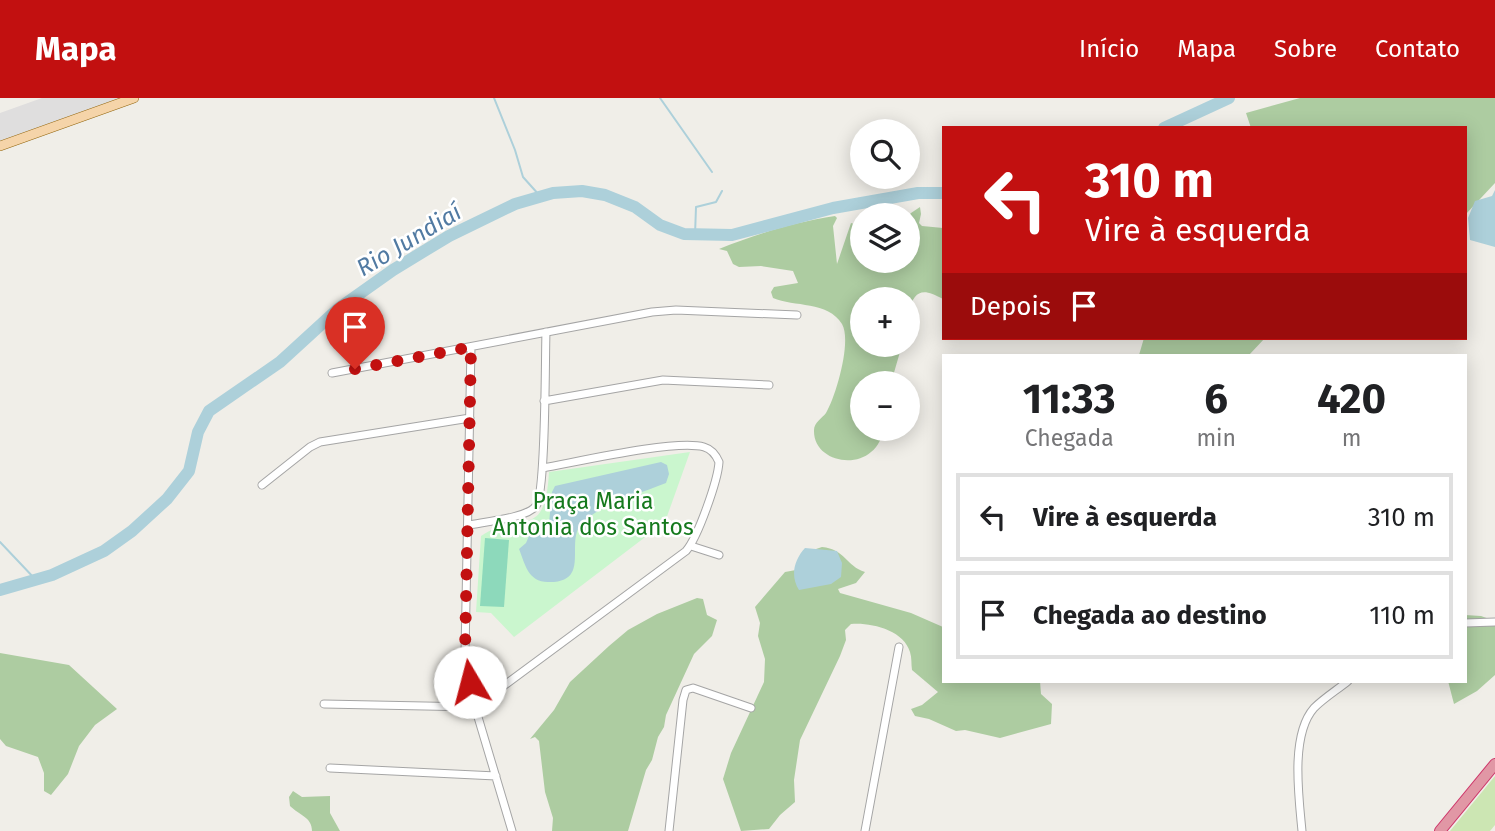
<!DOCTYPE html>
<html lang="pt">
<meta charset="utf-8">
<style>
:root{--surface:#fff;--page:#f2f2f2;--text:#202124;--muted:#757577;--line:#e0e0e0;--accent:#c21010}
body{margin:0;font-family:"Fira Sans",sans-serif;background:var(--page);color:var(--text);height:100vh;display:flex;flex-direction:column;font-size:26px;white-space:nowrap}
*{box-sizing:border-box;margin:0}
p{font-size:23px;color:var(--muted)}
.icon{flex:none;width:38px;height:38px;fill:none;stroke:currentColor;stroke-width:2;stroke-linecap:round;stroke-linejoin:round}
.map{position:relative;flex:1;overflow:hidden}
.panel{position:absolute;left:942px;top:256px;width:525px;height:329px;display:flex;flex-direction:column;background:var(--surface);border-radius:0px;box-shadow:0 4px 18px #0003}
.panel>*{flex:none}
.banner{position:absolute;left:942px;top:28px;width:525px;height:214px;border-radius:0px;box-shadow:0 4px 18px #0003;background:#c21010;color:#fff;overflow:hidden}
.fabs{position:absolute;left:850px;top:21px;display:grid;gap:14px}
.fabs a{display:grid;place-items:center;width:70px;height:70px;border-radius:50%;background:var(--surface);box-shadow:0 4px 18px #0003;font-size:35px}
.pin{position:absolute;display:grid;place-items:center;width:60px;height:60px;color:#fff;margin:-72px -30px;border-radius:50% 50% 50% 0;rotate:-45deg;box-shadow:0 0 7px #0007}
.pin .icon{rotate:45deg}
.me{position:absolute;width:77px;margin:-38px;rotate:352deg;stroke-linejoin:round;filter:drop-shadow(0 0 5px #0008)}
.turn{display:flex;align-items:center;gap:24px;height:147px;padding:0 28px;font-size:32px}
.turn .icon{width:91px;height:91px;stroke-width:2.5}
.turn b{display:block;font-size:49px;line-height:60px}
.then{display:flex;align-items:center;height:66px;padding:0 28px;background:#0003;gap:14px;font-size:26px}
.eta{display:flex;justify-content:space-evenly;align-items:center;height:119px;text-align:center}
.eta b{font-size:42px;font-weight:700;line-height:49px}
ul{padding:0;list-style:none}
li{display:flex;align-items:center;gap:21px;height:88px;margin:0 14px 10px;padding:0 14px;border:4px solid var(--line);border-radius:0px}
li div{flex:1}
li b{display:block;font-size:26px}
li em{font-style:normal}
header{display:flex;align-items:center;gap:42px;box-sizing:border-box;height:98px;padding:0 35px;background:var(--accent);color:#fff}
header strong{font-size:33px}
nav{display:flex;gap:38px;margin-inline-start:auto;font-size:24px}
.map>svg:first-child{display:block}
</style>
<header>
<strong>Mapa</strong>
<nav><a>Início</a><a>Mapa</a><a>Sobre</a><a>Contato</a></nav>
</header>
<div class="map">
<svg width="1495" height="733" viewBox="0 0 1495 733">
<rect width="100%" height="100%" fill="#f0eee8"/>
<!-- residential -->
<path fill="#dfdede" d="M42 0H122L0 44V15Z"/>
<!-- grass -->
<path fill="#cce6b3" d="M1495 678V727L1490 733H1450Z"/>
<!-- forest -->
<path fill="#adcca1" d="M1300 0H1495V85L1465 117V30H1251L1246 15Z
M920 109 921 116 919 125 922 128 943 130V201C923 190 915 191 908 214V201H863V247H902L891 285H863V331H884C882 339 878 349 871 354 852 371 813 361 814 332 814 325 822 320 826 315 836 298 852 243 842 226 828 203 794 209 773 200L771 194 774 189 798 185 793 173 761 168 739 169 733 166 727 153 719 151C757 136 794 124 835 118L837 120 833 128 837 166 851 125 863 129V163H908V117Z
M1144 240H1265L1249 257H1139Z
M822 449C845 451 846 468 865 474L856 485 838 491 840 495 911 515 943 529V583H1040L1041 596 1052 606 1051 626 1000 640 965 632 956 633 929 621 915 618 911 611 922 607 938 594 912 572C911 566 912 560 910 554 904 532 870 524 851 526L845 532 846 542 840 558 800 642 794 682 795 704 780 717 769 731 741 733 723 681 731 655 764 584 765 561 758 538 760 525 755 509 785 474 796 472 804 455Z
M697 500 703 501 707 517 717 522 712 538 694 556 666 617 664 629 658 639 652 662 646 672 628 733H552L553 720 545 694 539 643 535 639 530 641 554 612 570 584 609 548 628 532 657 516Z
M1465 517 1481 518 1495 523V577L1477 593 1454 606 1448 583H1465Z
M0 555 69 567 117 611 95 627 79 648 68 676 51 697 44 693V675L38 659 6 648 0 641Z
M293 693 302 699 330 698V715L340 733H312C312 719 299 717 290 708L289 699Z"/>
<!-- park -->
<path fill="#caf6ce" d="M690 354 665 424 514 539 491 515 476 514 481 438C521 411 545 445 549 374Z"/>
<!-- pitch -->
<path fill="#8dd9bb" d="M485 440 509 442 504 509 480 508Z"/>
<!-- water -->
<path fill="#add0da" d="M1495 92V149L1470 142 1468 120 1475 103 1492 98Z
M661 364 667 367 669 376 666 385C639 396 605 404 583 424 563 442 593 485 548 484 528 484 525 466 519 451L526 445 529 438 549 425 552 394 555 388Z
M805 450 837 453 842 465 841 479 831 486 799 492C790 478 794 462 805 450Z"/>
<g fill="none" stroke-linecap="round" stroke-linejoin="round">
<!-- stream -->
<path stroke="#add0da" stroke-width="2" d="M494 0 515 52 523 79 540 98
M660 0 712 74
M695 137 696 109 716 104 722 93
M0 444 36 482"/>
<!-- river -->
<path stroke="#add0da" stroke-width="12" d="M1164 30 1229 0
M0 492 52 477 104 453 132 433 167 401 189 373 198 334 209 313 280 264 338 211 393 172 449 138 515 106 553 95 582 93 605 97 635 109 660 127 684 136 732 137 833 110 918 95H943"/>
<!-- minor casing -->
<g stroke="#a5a5a5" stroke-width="9">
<path id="minor" d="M471 249 465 555 475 609 512 733
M332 275 652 214 676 212 797 217
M544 303 663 282 769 287
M262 387 310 349 320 344 470 320
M469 427C484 424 527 420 536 408 546 395 545 260 546 234
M691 448 719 457
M1465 525 1495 524
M324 606 475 609 686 453C698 439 718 382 719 364 716 357 711 351 704 349 675 341 577 364 543 370
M330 670 496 678
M669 733 683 602 686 592 693 590 751 610
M865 733 899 549
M1302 733C1299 700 1290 637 1314 610 1324 600 1337 592 1348 583"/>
</g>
<!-- major casing -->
<g stroke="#92650c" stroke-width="10">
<path id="major" d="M0 48 134 0"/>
</g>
<!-- highway casing -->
<g stroke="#ce366a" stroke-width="12">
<path id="highway" d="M1440 733 1495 666"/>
</g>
<!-- minor -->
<use href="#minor" stroke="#fff" stroke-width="7"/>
<!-- major -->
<use href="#major" stroke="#f5d4a9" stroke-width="9"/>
<!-- highway -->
<use href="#highway" stroke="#e197a5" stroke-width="10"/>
</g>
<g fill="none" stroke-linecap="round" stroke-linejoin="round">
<!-- route -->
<path stroke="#c21010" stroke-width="12" stroke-dasharray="0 21.6" d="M355 271 471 249 465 555 470 584"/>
</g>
<g text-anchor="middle" stroke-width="5" stroke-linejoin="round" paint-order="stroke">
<!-- park labels -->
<g font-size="23" fill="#15791d" stroke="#fff">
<text x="593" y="411">Praça Maria<tspan x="593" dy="26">Antonia dos Santos</tspan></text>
</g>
<!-- water labels -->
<g font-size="24" font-style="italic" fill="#517aa2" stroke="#fff">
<text transform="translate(409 142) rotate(-31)" y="8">Rio Jundiaí</text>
</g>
</g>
</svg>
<div class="fabs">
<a><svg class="icon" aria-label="search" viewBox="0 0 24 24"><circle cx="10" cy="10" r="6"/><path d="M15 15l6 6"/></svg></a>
<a><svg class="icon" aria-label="layers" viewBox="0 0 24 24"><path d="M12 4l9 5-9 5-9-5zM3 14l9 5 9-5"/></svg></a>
<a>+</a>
<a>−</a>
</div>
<div class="pin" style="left:355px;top:271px;background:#d93025"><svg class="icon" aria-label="arrive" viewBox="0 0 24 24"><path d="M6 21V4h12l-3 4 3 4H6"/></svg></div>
<svg class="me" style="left:470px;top:584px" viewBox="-20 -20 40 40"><circle r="19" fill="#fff"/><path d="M0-13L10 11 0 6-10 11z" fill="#c21010"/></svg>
<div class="banner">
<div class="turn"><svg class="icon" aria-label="left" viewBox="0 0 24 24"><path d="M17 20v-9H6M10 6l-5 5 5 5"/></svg><div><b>310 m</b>Vire à esquerda</div></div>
<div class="then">Depois<svg class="icon" aria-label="arrive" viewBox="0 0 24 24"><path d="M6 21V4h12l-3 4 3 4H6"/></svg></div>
</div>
<section class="panel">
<div class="eta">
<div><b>11:33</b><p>Chegada</p></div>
<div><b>6</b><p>min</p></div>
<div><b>420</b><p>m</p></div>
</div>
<ul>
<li><svg class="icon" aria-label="left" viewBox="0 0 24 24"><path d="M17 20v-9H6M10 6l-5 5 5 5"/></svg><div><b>Vire à esquerda</b></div><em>310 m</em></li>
<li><svg class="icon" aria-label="arrive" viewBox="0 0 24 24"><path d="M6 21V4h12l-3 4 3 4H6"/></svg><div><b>Chegada ao destino</b></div><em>110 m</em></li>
</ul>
</section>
</div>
